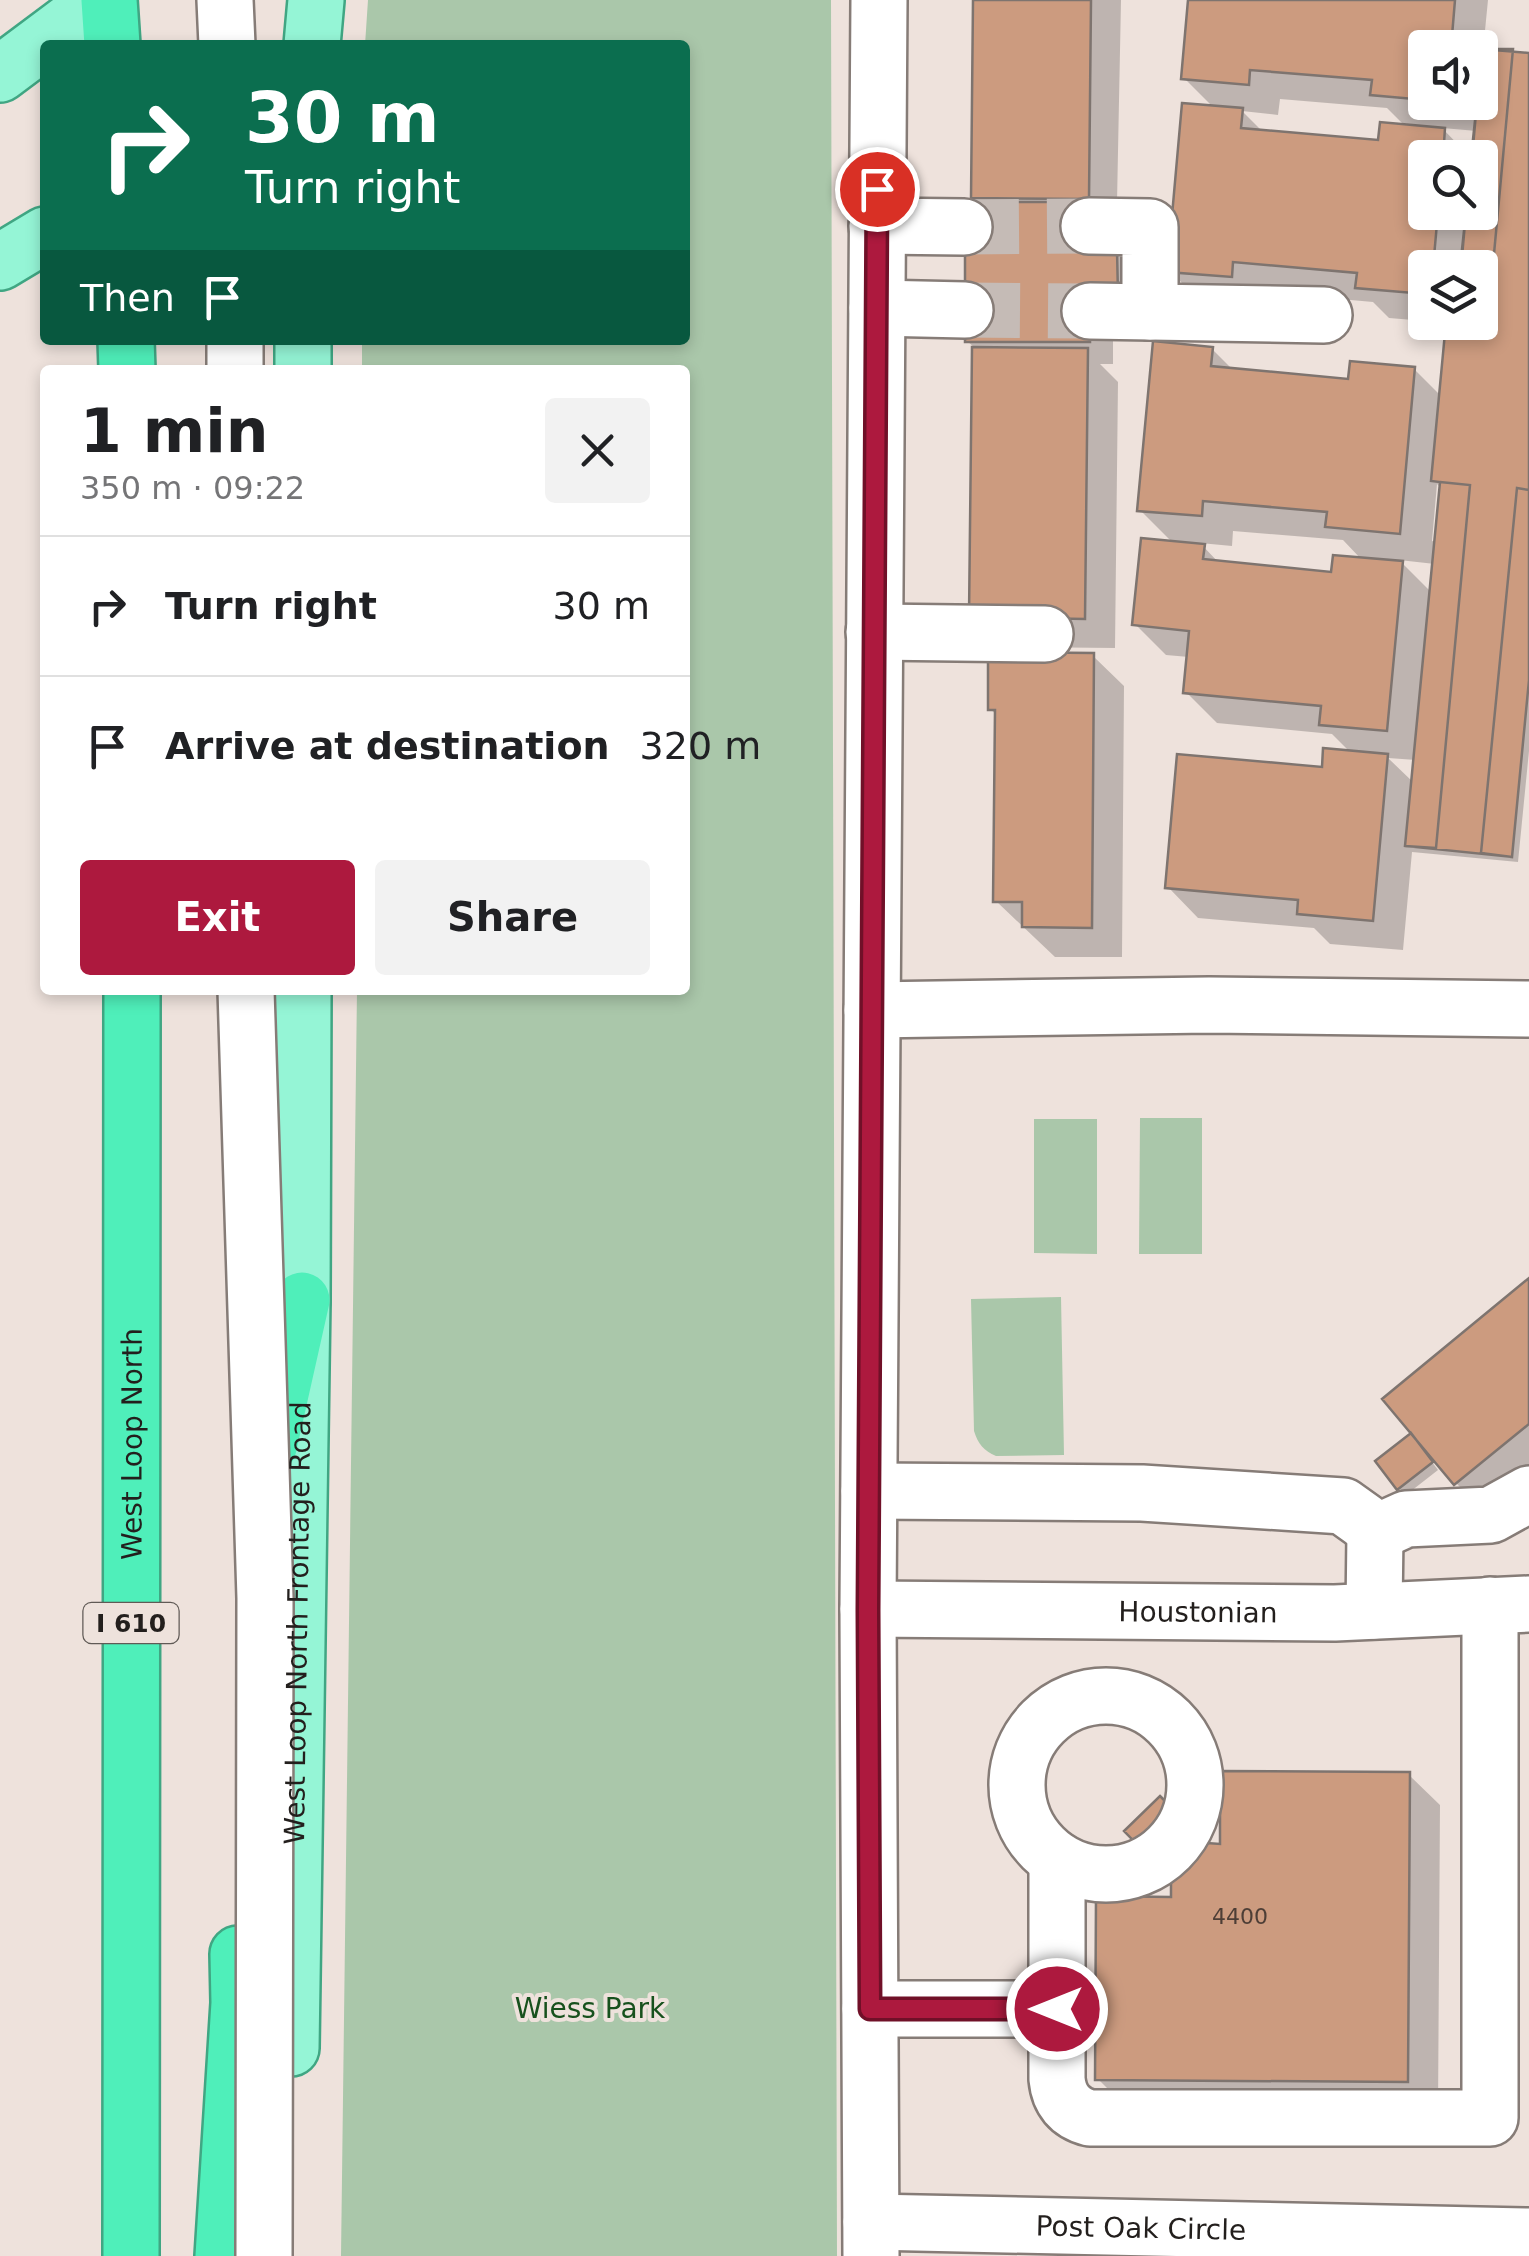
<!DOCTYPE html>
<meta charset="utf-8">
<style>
:root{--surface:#fff;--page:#f2f2f2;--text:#202124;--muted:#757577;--line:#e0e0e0;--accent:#ad193e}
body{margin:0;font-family:"DejaVu Sans",sans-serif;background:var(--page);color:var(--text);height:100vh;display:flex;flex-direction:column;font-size:38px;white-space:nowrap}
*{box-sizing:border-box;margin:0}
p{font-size:32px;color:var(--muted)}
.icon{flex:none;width:55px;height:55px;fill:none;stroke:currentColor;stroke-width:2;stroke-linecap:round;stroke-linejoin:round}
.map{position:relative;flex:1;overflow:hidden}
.details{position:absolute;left:40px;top:365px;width:650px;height:630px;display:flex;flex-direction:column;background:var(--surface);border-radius:10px;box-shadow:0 5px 15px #0003}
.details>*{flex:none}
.hud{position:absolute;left:40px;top:40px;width:650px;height:305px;border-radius:10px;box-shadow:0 5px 15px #0003;background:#0b6e4f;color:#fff;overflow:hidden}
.fabs{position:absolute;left:1408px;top:30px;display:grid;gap:20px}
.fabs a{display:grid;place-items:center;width:90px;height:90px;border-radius:10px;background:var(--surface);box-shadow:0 5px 15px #0003;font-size:50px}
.pin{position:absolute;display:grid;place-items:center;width:85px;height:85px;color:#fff;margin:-42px;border:5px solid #fff;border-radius:50%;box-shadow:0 2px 10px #0007}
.me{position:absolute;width:110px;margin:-55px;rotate:270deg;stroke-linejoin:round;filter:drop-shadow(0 0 8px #0008)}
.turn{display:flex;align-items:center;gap:35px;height:210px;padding:0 40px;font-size:45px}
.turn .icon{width:130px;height:130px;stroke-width:2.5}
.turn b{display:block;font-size:70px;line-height:85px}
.then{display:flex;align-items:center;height:95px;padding:0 40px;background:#0003;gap:20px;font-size:38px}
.round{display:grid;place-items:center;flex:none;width:105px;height:105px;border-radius:10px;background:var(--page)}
.summary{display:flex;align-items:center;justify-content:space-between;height:170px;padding:0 40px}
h1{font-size:60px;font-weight:800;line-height:75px}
.action{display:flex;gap:20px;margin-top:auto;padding:20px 40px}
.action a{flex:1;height:115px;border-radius:10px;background:var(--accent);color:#fff;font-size:40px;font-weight:800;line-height:115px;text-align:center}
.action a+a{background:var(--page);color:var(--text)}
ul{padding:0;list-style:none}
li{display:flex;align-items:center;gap:30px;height:140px;padding:0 40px;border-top:2px solid var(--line)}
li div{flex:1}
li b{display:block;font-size:38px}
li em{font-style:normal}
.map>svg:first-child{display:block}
</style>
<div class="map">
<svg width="1529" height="2256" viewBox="0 0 1529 2256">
<rect width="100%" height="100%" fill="#eee2dc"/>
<!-- park -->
<path fill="#aac7aa" d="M368 0H831L837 2256H341L357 990H685V370H362V340H685V45H365Z
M1140 1118H1202V1254H1139Z
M1034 1119H1097V1254L1034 1253Z
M1061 1297 1064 1455 996 1456C984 1451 978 1444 974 1431L971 1299Z"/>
<!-- shadow -->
<path fill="#0003" fill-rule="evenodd" d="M976 0H1121L1116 253 1140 276 1113 318V364H1100L1118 382 1115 648 1002 647 975 348 967 341 981 204 973 197Z
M1191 0H1488L1483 51 1529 56V751L1518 862 1412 852 1403 950 1330 944 1314 928 1198 918 1168 887 1324 769 1351 753 1332 734 1217 723 1186 692 1189 657 1166 655 1135 624 1174 544 1140 510 1212 349 1234 371 1351 382 1414 369 1442 397 1449 323 1440 322H1480V268H1425V321L1389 318 1373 302 1263 292 1201 302 1170 271 1214 108 1184 78ZM1425 48H1480V102H1425ZM1280 99 1387 108 1406 127 1380 143 1263 132 1242 111 1278 115ZM1442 128 1477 131 1480 158V212H1425V158H1471ZM1437 484 1442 489 1437 542 1432 541ZM1233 531 1343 540 1362 560 1333 574 1220 564 1200 543 1232 546ZM1399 560 1435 564 1432 593ZM1388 758 1416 760 1414 783Z
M1093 656 1124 686 1122 957H1055L996 901 998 716 990 709Z
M1529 1282V1479L1487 1514 1456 1483 1425 1446 1422 1449 1438 1470 1406 1495 1399 1488 1420 1446Z
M1409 1775 1440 1805 1438 2111 1129 2110 1098 2079 1174 1900 1206 1846H1223Z"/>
<!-- building -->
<path fill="#cc9b7f" stroke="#7e746f" stroke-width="2.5" d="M973 0H1091L1089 199 971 198Z
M1188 0H1455L1451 48H1425V100L1370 95 1372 80 1250 70 1249 85 1181 79Z
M1482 49H1513L1490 297 1480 296V268H1460L1466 212H1480V158H1471L1477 102H1480Z
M1482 49 1529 53V680L1512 857 1405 846 1440 482 1431 481 1446 322H1480V268H1461L1466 212H1480V158H1472L1477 102H1480Z
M1182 103 1243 108 1241 128 1378 140 1380 122 1445 128 1443 158H1425V212H1438L1433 268H1425V294L1355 288 1357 273 1233 262 1232 277 1167 272Z
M965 202H1090L1117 250 1118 295H1090V342H965Z
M1153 341 1213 347 1211 366 1348 379 1350 361 1415 367 1400 534 1325 527 1327 512 1203 501 1202 516 1137 511Z
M972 347 1088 348 1085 619 969 617Z
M1440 482 1470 485 1436 848 1405 846Z
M1517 488 1529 490V680L1512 857 1481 853Z
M1141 538 1205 544 1203 559 1331 572 1333 555 1403 561 1387 731 1319 725 1321 706 1183 693 1189 631 1132 625Z
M988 652 1094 653 1092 928 1022 927V902H993L995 710H988Z
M1323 748 1388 754 1373 921 1297 914 1298 900 1165 888 1177 754 1322 767Z
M1529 1278V1424L1454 1485 1382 1399Z
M1411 1433 1433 1462 1397 1490 1375 1461Z
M1220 1771 1410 1772 1408 2082 1095 2080 1096 1896 1171 1897V1879L1207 1843 1220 1844Z
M1160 1796 1207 1843 1171 1879 1124 1831Z"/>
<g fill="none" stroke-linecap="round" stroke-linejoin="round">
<!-- minor-tunnel -->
<path stroke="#c5bbb6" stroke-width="55" stroke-dasharray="55 28" stroke-linecap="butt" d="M964 227 1089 226
M965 310 1090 311"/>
<!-- minor casing -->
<g stroke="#867c77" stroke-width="60">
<g id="minor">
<path d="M225 0 227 45"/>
<path d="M877 226 964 227"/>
<path d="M1089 226 1150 227V312"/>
<path d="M877 308 965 310"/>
<path d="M1090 311 1324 315"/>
<path d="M235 340V370"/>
<path d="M874 632 1045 634"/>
<path d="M872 1010 1209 1005 1529 1009"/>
<path d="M869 1491 1142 1493 1343 1506 1364 1521 1375 1533 1374 1611"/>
<path d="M1375 1533 1406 1519 1491 1515 1529 1494"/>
<path id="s1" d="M868 1609 1335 1613 1529 1604"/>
<circle cx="1106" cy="1785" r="89"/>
<path d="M1057 1860V2079C1059 2100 1070 2113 1090 2118H1490V1605"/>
<path d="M870 2009H1057"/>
<path id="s2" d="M871 2222 1529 2236"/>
<path d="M871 2256 868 1609 879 0"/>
</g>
</g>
<!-- major casing -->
<g stroke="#40a683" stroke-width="60">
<g id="major">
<path d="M312 45 316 0"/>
<path d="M0 74 99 0"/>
<path d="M0 262 45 235"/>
<path d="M303 340V370"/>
<path id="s3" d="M291 2048 302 1300 303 990"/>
</g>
</g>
<!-- highway casing -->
<g stroke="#40a683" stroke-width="60">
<g id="highway">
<path d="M109 0 112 45"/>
<path d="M126 340 127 370"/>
<path d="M269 1447 302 1300"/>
<path id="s4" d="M131 2256 132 990"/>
<path d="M223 2256 239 2003 238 1954"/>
</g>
</g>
<!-- minor -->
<use href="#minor" stroke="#fff" stroke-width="55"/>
<!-- major -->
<use href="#major" stroke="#95f5d6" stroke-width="55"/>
<!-- highway -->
<use href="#highway" stroke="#4fefba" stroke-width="55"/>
<!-- minor-bridge casing -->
<g stroke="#867c77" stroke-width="60" stroke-linecap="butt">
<path id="minor-bridge" d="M246 990 265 1598 264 2256"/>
</g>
<!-- minor-bridge -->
<use href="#minor-bridge" stroke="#fff" stroke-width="55"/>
</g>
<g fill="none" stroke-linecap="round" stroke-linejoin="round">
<!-- route casing -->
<g stroke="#701028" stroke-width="25">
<path id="route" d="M877 189 868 1610 870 2009H1057"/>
</g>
<!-- route -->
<use href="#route" stroke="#ad193e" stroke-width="18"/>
</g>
<g text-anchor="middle" stroke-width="8" stroke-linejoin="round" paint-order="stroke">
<!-- number labels -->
<g font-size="22" fill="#4d3e36">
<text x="1240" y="1924">4400</text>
</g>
<!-- shield labels -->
<rect fill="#eee2dc" stroke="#605a56" stroke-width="2.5" x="83.5" y="1603" width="95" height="40" rx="8"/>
<g font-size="25" font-weight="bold" fill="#231f1d">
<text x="131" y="1632">I 610</text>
</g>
<!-- street labels -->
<g font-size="28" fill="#231f1d" stroke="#eee2dc">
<text dy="10" stroke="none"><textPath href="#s4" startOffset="812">West Loop North</textPath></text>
<text dy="10" stroke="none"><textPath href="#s1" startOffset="330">Houstonian</textPath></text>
<text dy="10" stroke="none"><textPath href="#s3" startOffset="425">West Loop North Frontage Road</textPath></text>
<text dy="10" stroke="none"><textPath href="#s2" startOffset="270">Post Oak Circle</textPath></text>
</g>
<!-- park labels -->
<g font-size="28" fill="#17511d" stroke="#eee2dc">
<text x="590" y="2018">Wiess Park</text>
</g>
</g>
</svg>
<div class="fabs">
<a><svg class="icon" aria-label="sound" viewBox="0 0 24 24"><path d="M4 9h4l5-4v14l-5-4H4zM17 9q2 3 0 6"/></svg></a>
<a><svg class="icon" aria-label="search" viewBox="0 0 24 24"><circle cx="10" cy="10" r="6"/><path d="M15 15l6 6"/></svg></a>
<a><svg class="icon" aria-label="layers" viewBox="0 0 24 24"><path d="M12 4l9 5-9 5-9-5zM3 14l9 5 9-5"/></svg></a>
</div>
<div class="pin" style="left:877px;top:189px;background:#d93025"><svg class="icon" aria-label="arrive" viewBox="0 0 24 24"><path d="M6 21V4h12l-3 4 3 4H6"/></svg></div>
<svg class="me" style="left:1057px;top:2009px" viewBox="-20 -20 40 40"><circle r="17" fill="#ad193e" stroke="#fff" stroke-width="3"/><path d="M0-11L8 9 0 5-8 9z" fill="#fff"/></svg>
<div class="hud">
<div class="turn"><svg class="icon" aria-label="right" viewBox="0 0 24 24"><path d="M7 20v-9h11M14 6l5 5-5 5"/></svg><div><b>30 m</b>Turn right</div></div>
<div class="then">Then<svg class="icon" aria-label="arrive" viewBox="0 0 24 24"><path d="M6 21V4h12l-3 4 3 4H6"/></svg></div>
</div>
<section class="details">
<div class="summary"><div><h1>1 min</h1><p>350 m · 09:22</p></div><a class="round"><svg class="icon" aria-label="close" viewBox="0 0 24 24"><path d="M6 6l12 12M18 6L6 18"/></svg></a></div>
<ul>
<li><svg class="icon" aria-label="right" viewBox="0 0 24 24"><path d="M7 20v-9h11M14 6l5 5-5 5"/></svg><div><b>Turn right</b></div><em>30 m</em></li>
<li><svg class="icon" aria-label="arrive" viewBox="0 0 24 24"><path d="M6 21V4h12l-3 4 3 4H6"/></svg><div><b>Arrive at destination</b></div><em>320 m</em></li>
</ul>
<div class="action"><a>Exit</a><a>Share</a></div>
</section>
</div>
